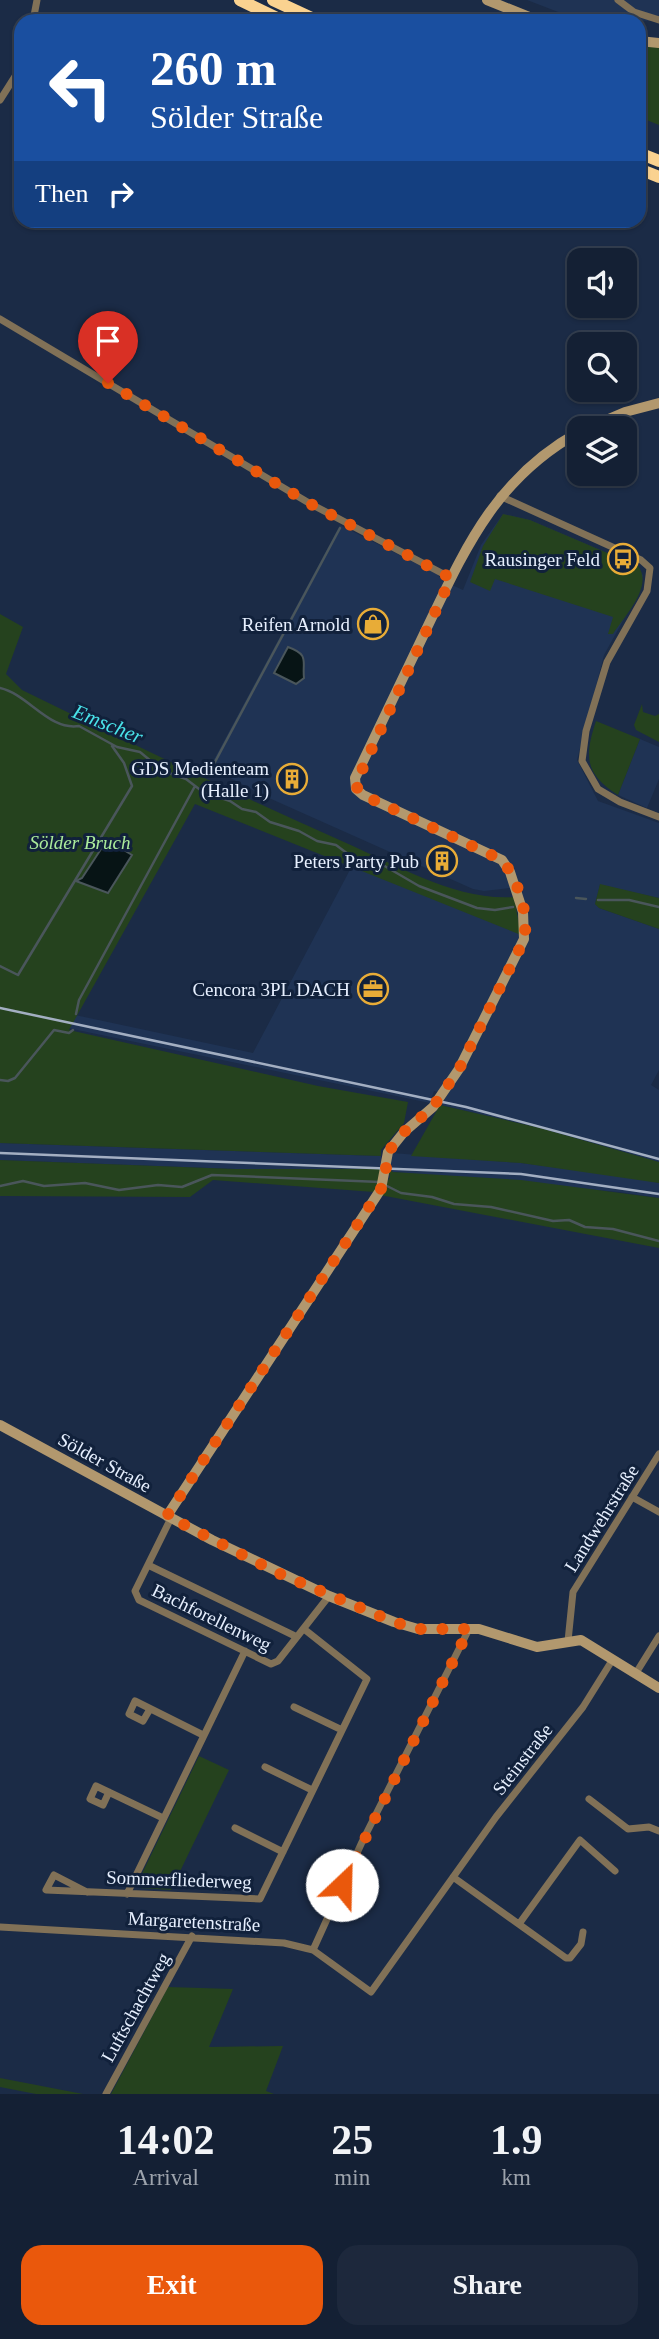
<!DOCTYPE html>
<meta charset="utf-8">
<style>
:root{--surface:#142034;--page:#1d283c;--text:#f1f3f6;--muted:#9da3ac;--line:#333e4f;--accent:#ea580c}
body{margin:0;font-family:"Times New Roman",serif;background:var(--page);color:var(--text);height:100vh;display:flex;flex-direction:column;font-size:26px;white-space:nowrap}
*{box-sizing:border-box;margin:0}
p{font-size:23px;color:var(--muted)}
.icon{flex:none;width:38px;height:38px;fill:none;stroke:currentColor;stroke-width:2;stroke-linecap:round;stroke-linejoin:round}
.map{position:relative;height:2094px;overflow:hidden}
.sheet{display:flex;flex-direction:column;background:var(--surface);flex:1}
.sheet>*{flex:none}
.guide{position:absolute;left:14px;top:14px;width:632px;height:214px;border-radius:21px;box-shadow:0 2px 5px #0004,0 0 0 2px var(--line);background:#1a4fa0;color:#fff;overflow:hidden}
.controls{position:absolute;left:567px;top:248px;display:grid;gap:14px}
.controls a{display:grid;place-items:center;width:70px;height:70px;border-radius:14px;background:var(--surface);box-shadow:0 2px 5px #0004,0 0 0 2px var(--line);font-size:35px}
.pin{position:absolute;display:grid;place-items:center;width:60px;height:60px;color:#fff;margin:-72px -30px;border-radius:50% 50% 50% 0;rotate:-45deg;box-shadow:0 0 7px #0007}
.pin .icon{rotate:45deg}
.me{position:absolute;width:77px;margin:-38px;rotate:24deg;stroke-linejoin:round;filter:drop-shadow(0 0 5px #0008)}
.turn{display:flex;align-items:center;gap:24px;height:147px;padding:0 21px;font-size:32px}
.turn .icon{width:91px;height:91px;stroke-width:2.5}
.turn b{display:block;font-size:49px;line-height:60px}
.then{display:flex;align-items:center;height:66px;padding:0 21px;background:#0003;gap:14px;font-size:26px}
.eta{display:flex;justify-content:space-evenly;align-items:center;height:119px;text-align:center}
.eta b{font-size:42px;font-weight:800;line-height:49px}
.primary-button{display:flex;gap:14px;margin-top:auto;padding:14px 21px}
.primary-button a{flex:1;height:80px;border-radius:21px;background:var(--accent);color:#fff;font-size:28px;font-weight:800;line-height:80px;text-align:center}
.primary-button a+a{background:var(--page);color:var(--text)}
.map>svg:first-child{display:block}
</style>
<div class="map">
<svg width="659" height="2094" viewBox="0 0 659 2094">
<rect width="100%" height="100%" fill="#1b2b46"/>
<!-- built -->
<path fill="#1f3354" d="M527 0H659V21L579 20Z
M503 514 530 520 633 564 643 575 641 588 604 655 577 760 598 801 659 823V898L600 885 595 904 599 908 659 929V1070L651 1085 659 1090V1162L540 1128 440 1105 448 1094 434 1091 430 1103 0 1014V999L253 1053 352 866 519 916 511 888 484 891 473 889 260 794 210 767 340 525 437 574 443 581 463 590 481 545Z
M640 739 659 747V779L647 808 618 795Z
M0 1143 381 1156 384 1169H235L0 1160Z
M392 1153 521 1163 629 1177 659 1183V1198L619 1192 393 1172 388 1169Z"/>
<!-- green -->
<path fill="#25421e" d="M639 45 659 47V125L639 117Z
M503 514 530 520 638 566C654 586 624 617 613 634H608L613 617 495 579 490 591 470 582 483 546Z
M0 614 23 627 6 674 22 690C129 742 235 794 344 842 397 865 455 901 514 897L521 935 195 804 69 1030 318 1086 408 1102 404 1123 381 1150V1156L0 1143Z
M642 704 643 712 655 716 659 714V742L636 730 634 725Z
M596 721 640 739 618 795C585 774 584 757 596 721Z
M600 884 659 898V929L599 908 595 904Z
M440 1105 540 1128 659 1162V1183L521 1163 411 1156Z
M0 1160 235 1169H384L374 1192 213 1180 190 1197 0 1196Z
M388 1169 393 1172 521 1180 659 1198V1248L380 1195 390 1177Z
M199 1756 229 1770 171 1890 140 1888 137 1884Z
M168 1987 233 1989 209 2047 283 2046 266 2091 274 2094H111Z
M0 2078 83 2094H36L0 2087Z"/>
<!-- water -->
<path fill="#071415" stroke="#4a565b" stroke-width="2" d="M288 647C310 655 302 661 304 678L296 684 274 673Z
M107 840 132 855 108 893 76 881 82 878Z"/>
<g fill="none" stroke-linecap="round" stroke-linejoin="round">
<!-- stream -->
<path stroke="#4a565b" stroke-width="2.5" d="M0 688C28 694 49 731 79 726L117 747 140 752 163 771 186 779 203 792 230 801 242 809 256 812 270 822 299 831 317 841 336 845 352 857 376 861 419 886 477 908 495 910 513 907
M208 775 340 528
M576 898 586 899
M598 900H629L659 907
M0 966 18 975 132 786 124 763 112 746
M76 1014 79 1000 195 786
M0 1080 8 1081 15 1078 54 1030 69 1033 73 1030
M0 1186 23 1181 44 1186 85 1183 119 1190 158 1185 182 1187 212 1175 380 1182
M387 1186 401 1193 432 1197 454 1204 491 1207 553 1221 569 1220 585 1227 613 1229 659 1241"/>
<!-- street -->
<path stroke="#817157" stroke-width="7" d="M618 0 634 12 659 20
M33 21 37 0
M0 100 21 67
M0 319 309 503 451 578
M500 496 641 560 650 568 647 591 607 662 586 731 582 761 598 789 620 802 659 817
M632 1497 659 1512
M171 1518 135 1591 139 1600 271 1664 278 1661 329 1596
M148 1565 297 1637
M568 1641 573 1592 659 1454
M636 1673 659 1636
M294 1707 342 1730
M150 1709 143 1721 129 1714 135 1701 203 1735
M265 1767 312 1790
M109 1792 103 1805 90 1799 96 1786 163 1818
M589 1799 628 1829 649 1827 659 1831
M235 1828 283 1852
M453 1877 566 1958H570L581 1944 583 1932
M87 1892 54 1875 46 1890C118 1893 189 1896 260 1899L367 1679 304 1629
M127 1894 245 1651
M519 1924 580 1840 615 1871
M0 1927 284 1943 313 1950 371 1992 496 1817 583 1707 613 1659
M313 1950 362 1842 469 1629
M106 2094 192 1936"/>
<!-- secondary -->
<path stroke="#b2986e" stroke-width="10" d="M487 0 539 21
M639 41 659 43
M585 429 625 412 659 403
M0 1425 212 1540 329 1596 394 1622 418 1629H479L537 1647 581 1640 659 1688
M167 1516 381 1189 388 1152 404 1132 433 1107 459 1069 524 939 523 912 510 872 502 860 363 795 356 789 355 778C378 730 401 682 424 634 464 551 494 479 579 432"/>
<!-- highway -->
<path stroke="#fad290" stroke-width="12" d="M240 0 283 21
M273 0 318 21
M639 153 659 161
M639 169 659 177"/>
<!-- rail -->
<path stroke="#a3afc2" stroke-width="2.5" d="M0 1008 466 1107 659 1159
M0 1153 521 1174 659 1194"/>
</g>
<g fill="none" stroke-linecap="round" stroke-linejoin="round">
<!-- route -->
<path stroke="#ea580c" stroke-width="12" stroke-dasharray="0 21.6" d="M108 383 309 503 451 578 355 785 363 795 502 860C518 879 532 921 522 944L459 1069 433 1107 404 1132 388 1152 384 1184 167 1516 278 1573 394 1622 418 1629H469L342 1885"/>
</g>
<!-- icons -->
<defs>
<g id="bus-ring" transform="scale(1.575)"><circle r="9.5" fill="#11213b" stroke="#e8ac37" stroke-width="1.5"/><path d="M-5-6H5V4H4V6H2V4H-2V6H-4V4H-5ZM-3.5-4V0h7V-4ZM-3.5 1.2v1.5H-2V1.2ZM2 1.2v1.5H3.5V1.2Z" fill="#e8ac37"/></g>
<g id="shop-ring" transform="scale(1.575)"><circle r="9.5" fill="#11213b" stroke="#e8ac37" stroke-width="1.5"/><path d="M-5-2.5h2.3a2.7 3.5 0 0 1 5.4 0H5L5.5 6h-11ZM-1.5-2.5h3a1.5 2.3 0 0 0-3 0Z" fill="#e8ac37"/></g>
<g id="building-ring" transform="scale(1.575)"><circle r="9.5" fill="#11213b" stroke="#e8ac37" stroke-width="1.5"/><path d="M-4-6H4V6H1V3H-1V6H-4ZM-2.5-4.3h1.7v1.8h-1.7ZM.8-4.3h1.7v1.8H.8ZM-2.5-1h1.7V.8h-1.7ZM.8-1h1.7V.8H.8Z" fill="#e8ac37"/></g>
<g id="office-ring" transform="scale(1.575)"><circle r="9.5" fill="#11213b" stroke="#e8ac37" stroke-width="1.5"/><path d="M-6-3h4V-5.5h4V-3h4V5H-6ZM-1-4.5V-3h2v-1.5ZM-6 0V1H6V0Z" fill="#e8ac37"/></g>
</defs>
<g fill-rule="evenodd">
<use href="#bus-ring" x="623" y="559"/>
<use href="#shop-ring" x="373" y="624"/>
<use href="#building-ring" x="292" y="779"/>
<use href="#building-ring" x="442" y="861"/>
<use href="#office-ring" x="373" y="989"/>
</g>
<g text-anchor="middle" stroke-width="6" stroke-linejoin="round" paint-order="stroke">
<!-- poi labels -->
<g font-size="19" fill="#e6effe" stroke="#11213b" text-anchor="end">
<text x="600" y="566">Rausinger Feld</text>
<text x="350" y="631">Reifen Arnold</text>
<text x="269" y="775">GDS Medienteam<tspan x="269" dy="22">(Halle 1)</tspan></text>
<text x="419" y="868">Peters Party Pub</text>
<text x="350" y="996">Cencora 3PL DACH</text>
</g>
<!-- park labels -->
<g font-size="19" font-style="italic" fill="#abeb9b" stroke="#11213b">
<text x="80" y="849">Sölder Bruch</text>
</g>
<!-- street labels -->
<g font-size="19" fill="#e6effe" stroke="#11213b">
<text transform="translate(105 1462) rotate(29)" y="7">Sölder Straße</text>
<text transform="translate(601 1518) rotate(-58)" y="7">Landwehrstraße</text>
<text transform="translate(212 1617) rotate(26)" y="7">Bachforellenweg</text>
<text transform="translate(522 1759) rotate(-52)" y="7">Steinstraße</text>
<text transform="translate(179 1879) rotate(2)" y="7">Sommerfliederweg</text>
<text transform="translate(194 1921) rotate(3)" y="7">Margaretenstraße</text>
<text transform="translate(135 2007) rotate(-61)" y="7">Luftschachtweg</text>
</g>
<!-- water labels -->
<g font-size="21" font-style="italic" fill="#49e2e9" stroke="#11213b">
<text transform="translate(108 724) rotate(22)" y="7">Emscher</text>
</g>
</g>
</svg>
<div class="controls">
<a><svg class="icon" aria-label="sound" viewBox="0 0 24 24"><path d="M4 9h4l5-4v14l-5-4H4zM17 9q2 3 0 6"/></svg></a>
<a><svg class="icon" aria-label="search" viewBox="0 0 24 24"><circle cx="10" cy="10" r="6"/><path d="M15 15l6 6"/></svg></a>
<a><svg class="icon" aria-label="layers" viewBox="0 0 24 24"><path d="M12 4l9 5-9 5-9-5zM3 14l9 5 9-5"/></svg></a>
</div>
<div class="pin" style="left:108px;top:383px;background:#d93025"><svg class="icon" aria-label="arrive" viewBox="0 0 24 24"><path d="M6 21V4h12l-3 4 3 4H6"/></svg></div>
<svg class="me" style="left:342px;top:1885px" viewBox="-20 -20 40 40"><circle r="19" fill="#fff"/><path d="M0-13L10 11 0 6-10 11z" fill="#ea580c"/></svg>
<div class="guide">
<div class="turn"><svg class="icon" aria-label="left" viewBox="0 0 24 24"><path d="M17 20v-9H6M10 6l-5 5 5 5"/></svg><div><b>260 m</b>Sölder Straße</div></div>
<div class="then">Then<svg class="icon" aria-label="right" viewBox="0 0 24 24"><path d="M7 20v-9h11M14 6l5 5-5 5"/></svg></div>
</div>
</div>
<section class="sheet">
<div class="eta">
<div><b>14:02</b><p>Arrival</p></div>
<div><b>25</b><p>min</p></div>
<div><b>1.9</b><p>km</p></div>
</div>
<div class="primary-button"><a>Exit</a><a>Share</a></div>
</section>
